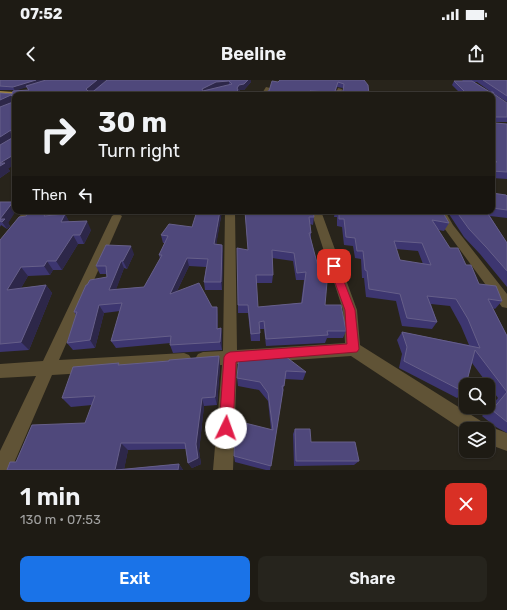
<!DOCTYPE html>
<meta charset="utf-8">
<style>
:root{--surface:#1e1b14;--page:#26241d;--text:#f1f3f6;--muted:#a1a1a0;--line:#3c3934;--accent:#1a73e8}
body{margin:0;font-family:Rubik,sans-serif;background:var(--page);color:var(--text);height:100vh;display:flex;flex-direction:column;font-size:15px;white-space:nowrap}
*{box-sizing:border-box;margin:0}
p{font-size:13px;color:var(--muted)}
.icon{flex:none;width:22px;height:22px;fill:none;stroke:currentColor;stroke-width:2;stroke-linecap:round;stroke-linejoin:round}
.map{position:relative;height:390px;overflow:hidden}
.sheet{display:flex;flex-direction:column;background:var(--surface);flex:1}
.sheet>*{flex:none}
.guide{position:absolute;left:12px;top:12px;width:483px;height:122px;border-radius:8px;box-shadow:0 1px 3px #0004,0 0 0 1px var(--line);background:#1e1b14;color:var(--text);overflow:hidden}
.fabs{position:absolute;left:459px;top:298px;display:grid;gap:8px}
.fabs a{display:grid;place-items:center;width:36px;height:36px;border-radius:8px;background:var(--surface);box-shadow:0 1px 3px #0004,0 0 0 1px var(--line);font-size:20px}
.pin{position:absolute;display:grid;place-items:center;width:34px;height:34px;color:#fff;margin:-17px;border-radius:8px;box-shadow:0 2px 6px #0006}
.me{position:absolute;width:44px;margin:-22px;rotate:3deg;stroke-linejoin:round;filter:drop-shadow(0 0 3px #0008)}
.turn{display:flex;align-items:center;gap:14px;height:84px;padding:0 20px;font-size:18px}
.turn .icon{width:52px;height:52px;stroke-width:2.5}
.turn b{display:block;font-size:28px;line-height:34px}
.then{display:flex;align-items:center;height:38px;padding:0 20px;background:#0003;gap:8px;font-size:15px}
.round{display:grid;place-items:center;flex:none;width:42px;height:42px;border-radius:8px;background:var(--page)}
.summary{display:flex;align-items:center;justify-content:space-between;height:68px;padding:0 20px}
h1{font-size:24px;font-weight:600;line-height:30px}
.cta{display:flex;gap:8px;margin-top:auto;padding:8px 20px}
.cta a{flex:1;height:46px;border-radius:8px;background:var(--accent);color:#fff;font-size:16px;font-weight:600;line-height:46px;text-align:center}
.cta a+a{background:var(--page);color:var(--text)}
.status{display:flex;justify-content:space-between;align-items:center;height:28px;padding:0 20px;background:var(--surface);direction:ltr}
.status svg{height:11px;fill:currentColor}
header{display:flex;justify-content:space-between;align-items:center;height:52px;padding:0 20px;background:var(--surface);font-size:18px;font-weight:600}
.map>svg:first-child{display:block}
</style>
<div class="status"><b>07:52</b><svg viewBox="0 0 49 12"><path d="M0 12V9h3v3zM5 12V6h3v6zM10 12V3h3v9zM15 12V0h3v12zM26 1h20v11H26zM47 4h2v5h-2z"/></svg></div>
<header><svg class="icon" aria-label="back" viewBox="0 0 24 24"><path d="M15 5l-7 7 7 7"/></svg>Beeline<svg class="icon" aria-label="share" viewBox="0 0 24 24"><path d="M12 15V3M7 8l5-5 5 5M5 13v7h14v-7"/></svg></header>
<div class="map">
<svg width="507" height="390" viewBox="0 0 507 390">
<rect width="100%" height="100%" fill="#28241b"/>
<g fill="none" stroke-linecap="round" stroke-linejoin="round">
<!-- minor -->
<path fill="#605336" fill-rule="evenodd" d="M266 7 270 8 267 15H261Z
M338 8 342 9 341 15H335Z
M241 11H245V15H239Z
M24 131 33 132 4 170 0 171V160Z
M225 131H235L237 270 345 263 343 230 311 131H321L357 230 360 265 484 343 486 347 488 346 507 353V371L488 364V349H466V352L351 276 237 284 233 390H213L222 285 203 286 198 284 195 279 198 274 203 272 223 271Z
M435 131H445L453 145 507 214V228L502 227 444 148Z
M117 133 122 136 59 280 184 273 189 275 192 280 189 285 184 287 52 295 11 390H0V371L36 296 0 298V284L43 281 112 136Z"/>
<!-- major -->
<path fill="#9c8141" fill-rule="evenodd" d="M0 11 28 13 31 15H0Z"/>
</g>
<!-- wall -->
<path fill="#3d3670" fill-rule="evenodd" d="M0 0H106L94 11 107 0H251V2L244 10H240L238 13V15H15L8 89 10 91 0 98V13L12 14 14 10H0ZM27 7 28 10H15Z
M364 0 369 15H263L278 2ZM337 7 343 8V11H336Z
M462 0H507V22L493 13 494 14 507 23V42H495V43L507 44V99L492 98V15H462L452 5 454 1H463ZM474 2H477L491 12H490Z
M492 113 507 116V138L490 136 507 163V207L480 174 464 157 447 131H492Z
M0 122H13L15 124V131L8 143 10 146 7 149 1 145 0 147Z
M31 131H53L56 135 65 134 69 142 91 150 84 164H78L62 190H53L50 195 28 196 21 208 46 205 52 213 29 270 0 272V160L26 136Z
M222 131 216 164 222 165 223 173 222 210H205L204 202 206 187 189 186 177 211 212 227 218 235V249L221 248 222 256V270L173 273 170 265 171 263 116 268 111 261 120 231 104 233 95 268 73 270 67 263 76 235 74 232 87 205 107 197 106 194H100L96 186 134 174 127 189 124 188 116 209 144 207 160 179 159 175 165 163H163L161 155 192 147Z
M244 131H313L314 137 313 145 310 144 311 153V158L325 225 346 251 343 258H327L325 263 266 266 264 249H260V261H251L248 233H238V225L248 169 245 134H244ZM272 178 293 181 296 200H304L301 223 258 227 256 203H272L273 195Z
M335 131H442L449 143 444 151 438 150 450 168 466 185 479 204 502 221 495 229 493 228 507 256V353L496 347 482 336 498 318 472 283 464 312 457 318 399 288 402 274 397 260 402 252 469 265 461 246 450 226 431 224 437 242 432 249 402 246 396 221 366 217 364 198H362L361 179 355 178 353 166 344 165 342 147 337 146V137H334ZM396 169 418 171 423 184 400 180Z
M219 276 220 286 217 325 204 326 199 371 201 384 192 388 188 383 186 369 128 370 124 389 179 384 183 390H7L16 382 85 343 92 325 71 327 62 318 120 285Z
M257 279 306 292 303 300 285 299 270 390H266L235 382 234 376 239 348 271 349 268 321 259 310 238 306 237 298Z
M295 349 311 362 359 381 354 385 294 386 293 354Z"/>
<!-- shaded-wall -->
<path fill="#2d2749" d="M36 0H48L15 11 13 7Z
M97 0H106L88 15 86 9Z
M248 0H251V2L244 10H240L238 13V15H234L239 5Z
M229 1V7L217 8 203 15 202 9 216 2Z
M11 15 14 22 0 27V20Z
M11 50 15 57 0 67V57Z
M15 74V84L8 89 10 91 0 98V83Z
M13 122 15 124V131H16L8 143 10 146 7 149 2 142 0 139Z
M48 131H53L56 135 44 136Z
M220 131H222L215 172 214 164Z
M65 134 70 143 61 142Z
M87 141 91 150 84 164 80 155Z
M73 155 78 164 62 190 56 181Z
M222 165 223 173 222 210 221 202Z
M131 166 134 174 127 189 123 181Z
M187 178 189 186 172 221 170 214Z
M47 181 53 190 50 195 44 186Z
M121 181 124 188 113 218 109 210Z
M21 187 28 196 15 219 7 210Z
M46 205 52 213 29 270 21 262Z
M99 225 104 233 95 268 90 260Z
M217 227 218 235V256L217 249Z
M221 248 222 256V270L220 262Z
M219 276 220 286 217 325 215 317Z
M202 318 204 326 199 371 201 384 192 388 188 383 196 364Z
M121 363 128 370 124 390H115Z
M179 384 183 390H178Z"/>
<!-- building -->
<path fill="#4f487b" stroke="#665f89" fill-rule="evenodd" d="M0 0H36L13 7 0 6Z
M46 0H97L86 9 88 11H94L107 0H248L244 4 239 5 237 8 238 10 234 15H15V74L0 83H5L0 86V65L12 58 11 50 0 57V27L13 22V17L11 15 0 20V13L12 14 13 11 29 10 26 6ZM229 1 232 4 207 10 203 11 202 9 216 2Z
M280 0H364L368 5 369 14 310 11 320 15H263L265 12 269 11 272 1 278 2ZM338 2 344 4 343 11H335Z
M483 0H507V16Z
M454 1H472L490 12H493L494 14 507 23V37H494L495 43 507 44V92L492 91V81L497 82 492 78V15H468Z
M492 113 506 115 507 116V130L492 128Z
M0 122H13L0 139H5L2 142 0 141Z
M31 131H48L44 136 65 134 61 142 87 141 80 155H73L56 181H47L44 186 21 187 7 210 46 205 21 262 0 264V160L19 137 26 136Z
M197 131H220L214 164 222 165 221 202H204L208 179 187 178 170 214 199 203 212 227H217V249L221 248 220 262 170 265 171 256 111 261 122 223 99 225 90 260 67 263 77 232H74L86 205H87L90 200 107 197 106 186H96L106 165 131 166 123 181H121L109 210 144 207 162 175H159L168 156 161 155 169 144 192 147Z
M245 131H313L314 137H309L311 153H309L322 201 327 202 325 225H341L346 251H327L328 255 266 259 264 241 259 242 260 253 251 254 248 225H238L237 168 248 170ZM272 170 294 173 297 193 306 192 302 223 258 227 256 195H273Z
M339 131H442L449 143 432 140 450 168H458L466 185H471L479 204 496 206 502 221 488 219 507 256V312L475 270 464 312 404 281 407 267 402 252 480 268 468 239 456 219 427 216 437 242 407 238 400 214 369 209 367 191 365 190 363 171H357L355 158 346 157 344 139H339ZM394 161 422 163 431 185 400 180Z
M456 131H486L507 163V191L486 167 469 149Z
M281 273 306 292 286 291 284 306H282L283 310 271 386 234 376 235 347 239 348 241 342 273 350 268 313 260 302 237 298 239 276 257 279 265 274Z
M219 276 215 317 202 318 196 364 198 378 188 383 185 363H121L115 390H7L10 382H16L32 345 85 343 95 316 62 318 73 287 119 283 118 285 169 281V280Z
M507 312V342L492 330Z
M295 349H310L311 362H355L359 381H296Z
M179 384 178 390H116Z"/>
<!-- route -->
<path fill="#e11d48" stroke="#92132f" d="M334 182 338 186 355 230 359 269 357 272 236 282 233 348 231 352 226 354 221 352 219 348 224 277 226 274 230 272 347 264 345 230 329 186Z"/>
</svg>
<div class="fabs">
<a><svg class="icon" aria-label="search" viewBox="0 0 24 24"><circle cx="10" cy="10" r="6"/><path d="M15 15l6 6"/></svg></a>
<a><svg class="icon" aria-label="layers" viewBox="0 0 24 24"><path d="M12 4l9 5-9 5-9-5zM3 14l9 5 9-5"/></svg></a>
</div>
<div class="pin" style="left:334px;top:186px;background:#d93025"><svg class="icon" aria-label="arrive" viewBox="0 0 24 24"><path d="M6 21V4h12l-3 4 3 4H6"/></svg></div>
<svg class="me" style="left:226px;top:348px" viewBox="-20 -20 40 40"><circle r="19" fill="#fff"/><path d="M0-13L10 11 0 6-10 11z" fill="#e11d48"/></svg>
<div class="guide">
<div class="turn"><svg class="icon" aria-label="right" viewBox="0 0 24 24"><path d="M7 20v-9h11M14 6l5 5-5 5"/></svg><div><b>30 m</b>Turn right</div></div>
<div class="then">Then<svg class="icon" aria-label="left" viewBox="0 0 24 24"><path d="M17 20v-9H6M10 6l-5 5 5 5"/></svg></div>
</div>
</div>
<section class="sheet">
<div class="summary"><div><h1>1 min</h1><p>130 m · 07:53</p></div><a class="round" style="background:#d93025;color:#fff"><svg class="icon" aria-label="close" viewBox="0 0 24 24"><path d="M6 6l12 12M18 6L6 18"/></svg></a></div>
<div class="cta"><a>Exit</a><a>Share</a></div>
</section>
